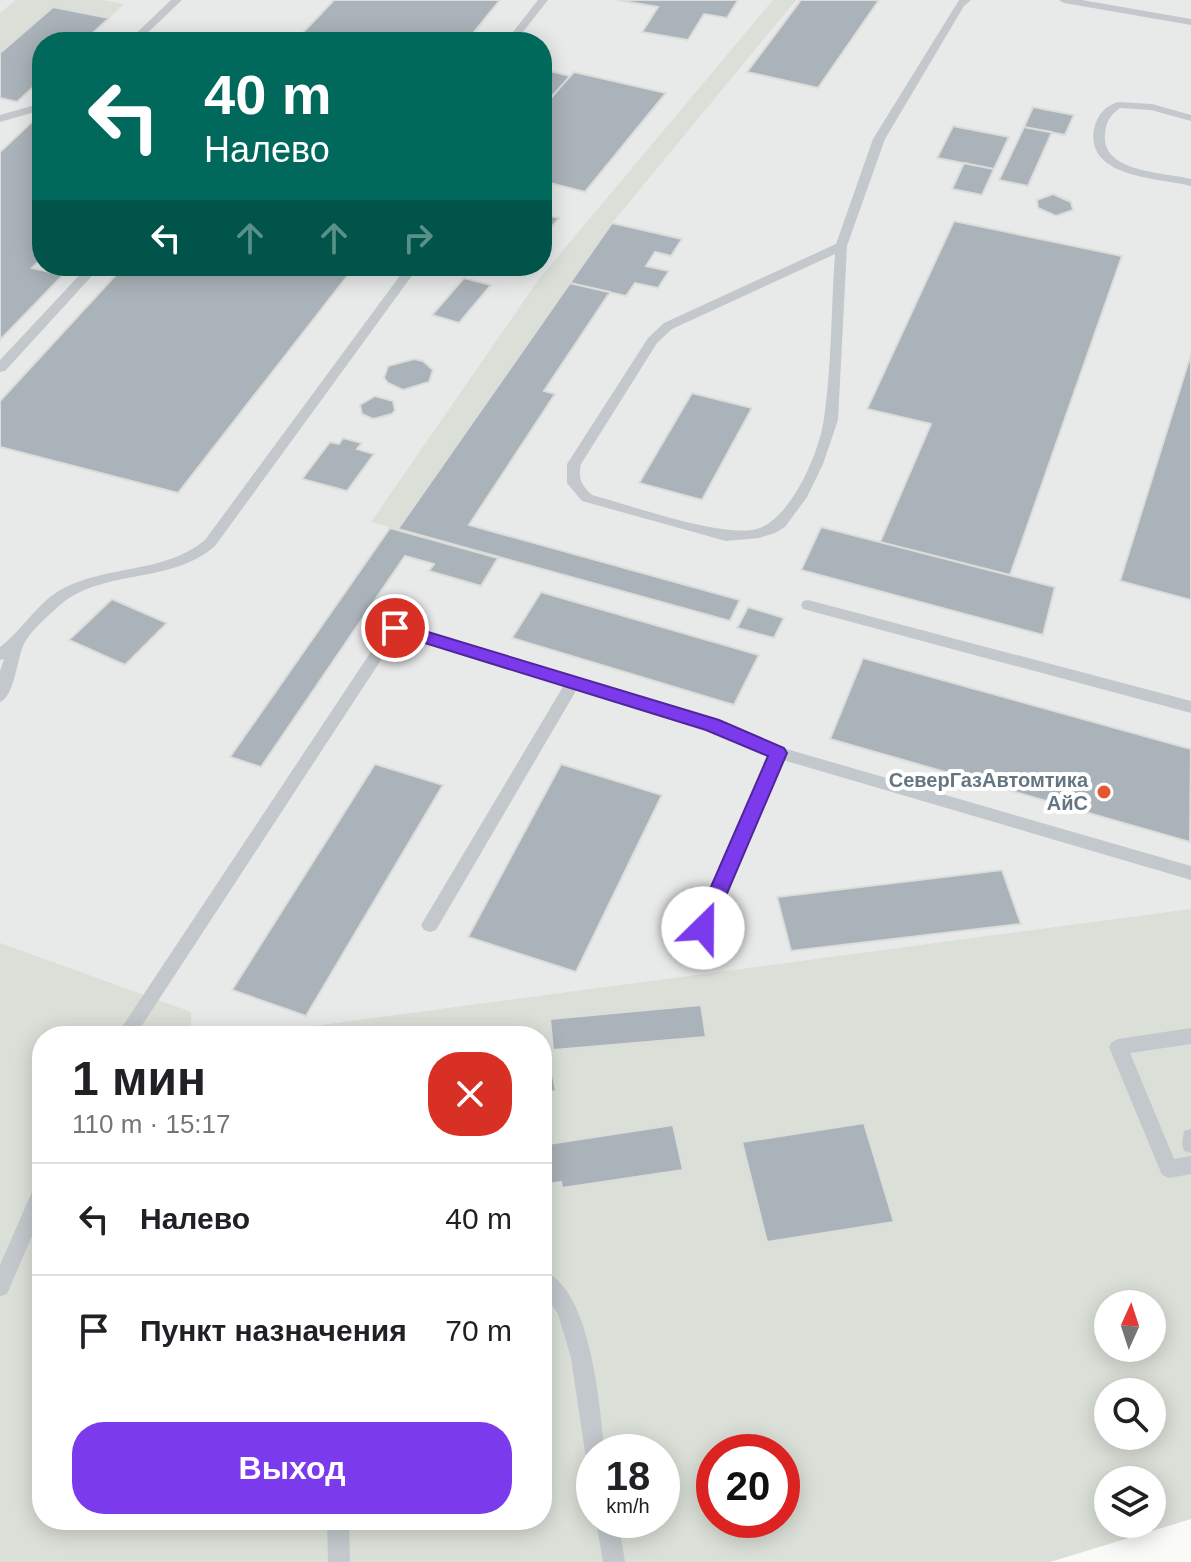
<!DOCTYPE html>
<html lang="ru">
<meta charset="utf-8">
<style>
:root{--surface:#fff;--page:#f6f6f6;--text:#202124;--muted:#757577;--line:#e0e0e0;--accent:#7c3aed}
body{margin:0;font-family:Arial,sans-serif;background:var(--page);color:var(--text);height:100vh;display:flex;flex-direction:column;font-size:30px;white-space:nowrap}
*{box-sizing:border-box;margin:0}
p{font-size:26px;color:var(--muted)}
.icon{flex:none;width:44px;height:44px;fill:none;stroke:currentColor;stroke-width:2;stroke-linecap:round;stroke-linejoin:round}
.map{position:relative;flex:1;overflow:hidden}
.sheet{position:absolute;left:32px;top:1026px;width:520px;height:504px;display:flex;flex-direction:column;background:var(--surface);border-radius:32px;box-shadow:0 4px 20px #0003}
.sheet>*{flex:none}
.guide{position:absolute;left:32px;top:32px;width:520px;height:244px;border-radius:32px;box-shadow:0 4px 20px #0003;background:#00695c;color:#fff;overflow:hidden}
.needle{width:52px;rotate:3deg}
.fabs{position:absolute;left:1094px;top:1290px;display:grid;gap:16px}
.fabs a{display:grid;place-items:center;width:72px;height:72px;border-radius:50%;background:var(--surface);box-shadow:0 4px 20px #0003;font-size:40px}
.speed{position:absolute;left:576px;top:1434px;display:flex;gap:16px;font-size:40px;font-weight:700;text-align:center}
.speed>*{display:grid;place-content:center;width:104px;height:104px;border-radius:50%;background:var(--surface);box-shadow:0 4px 20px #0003;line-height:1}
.speed small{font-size:20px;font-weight:400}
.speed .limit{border:12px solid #d22;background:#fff;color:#111}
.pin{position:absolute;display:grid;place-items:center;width:68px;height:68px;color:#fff;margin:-34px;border:4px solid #fff;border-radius:50%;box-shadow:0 2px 8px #0007}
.me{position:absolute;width:88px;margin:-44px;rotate:23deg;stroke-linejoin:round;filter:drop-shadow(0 0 6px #0008)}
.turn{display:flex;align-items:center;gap:28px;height:168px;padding:0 40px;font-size:36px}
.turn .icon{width:104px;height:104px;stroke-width:2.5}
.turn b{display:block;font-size:56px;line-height:68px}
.lanes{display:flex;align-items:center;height:76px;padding:0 40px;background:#0003;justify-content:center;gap:40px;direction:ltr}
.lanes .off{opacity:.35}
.round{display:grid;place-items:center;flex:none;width:84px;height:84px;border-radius:32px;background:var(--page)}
.summary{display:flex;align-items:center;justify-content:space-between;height:136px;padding:0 40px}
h1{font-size:48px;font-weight:700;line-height:60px}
.action{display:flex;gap:16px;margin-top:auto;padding:16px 40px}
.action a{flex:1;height:92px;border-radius:32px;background:var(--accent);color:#fff;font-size:32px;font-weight:700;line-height:92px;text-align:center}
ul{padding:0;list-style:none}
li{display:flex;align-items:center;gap:24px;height:112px;padding:0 40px;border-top:2px solid var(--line)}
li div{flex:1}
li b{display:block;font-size:30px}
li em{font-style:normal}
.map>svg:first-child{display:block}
</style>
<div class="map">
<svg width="1191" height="1562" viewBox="0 0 1191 1562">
<rect width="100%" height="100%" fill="#fafaf8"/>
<!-- built -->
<path fill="#e8e9e9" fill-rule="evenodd" d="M0 0H1191V1306L1108 1304 542 1036H42L0 1507ZM42 42H542V266H42Z"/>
<!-- green -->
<path fill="#dadfd7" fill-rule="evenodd" d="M16 0H102L124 4 109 18 53 7 0 53V13Z
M773 0H796L612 223 398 529 371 522 539 279Z
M1191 909V1519L1050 1562H0V943L191 1012V1036H42V1520H542V1036H239ZM1108 1304H1152V1348H1108ZM1108 1392H1152V1436H1108ZM594 1452H662V1520H594ZM714 1452H782V1520H714ZM1108 1480H1152V1524H1108Z"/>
<!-- building -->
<path fill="#aab3b9" stroke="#dcdcda" stroke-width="2" d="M334 0H500L466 42H294Z
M617 0H738L727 18 704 14 688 40 642 32 658 7Z
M801 0H879L818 88 747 72Z
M53 7 109 18 83 42H42V79L17 102 0 98V53Z
M542 69 570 76 551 98 542 96Z
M574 72 666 93 585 192 542 181V107Z
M1033 107 1074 115 1065 135 1024 127Z
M35 119 42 121V258L32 268 63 275 0 340V152Z
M953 126 1009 137 994 169 937 158Z
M1024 127 1052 132 1028 186 999 180Z
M964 163 994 169 982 195 952 189Z
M1053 194 1071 202 1073 210 1056 216 1038 208 1037 200Z
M542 214 559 218 549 230 542 228Z
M954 221 1122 256 1010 575 880 542 931 424 867 409Z
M612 223 682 239 671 256 655 252 646 266 669 271 658 288 635 283 626 296 570 283Z
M124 266H355L178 493 0 447V401Z
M438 266H470L476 268 470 275Z
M464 278 491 285 459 323 432 315Z
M570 283 610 292 544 391 555 394 469 525 740 600 730 621 398 529Z
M1191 354V600L1120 581Z
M414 359 423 361 433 370 429 382 403 390 388 383 384 378 388 366Z
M692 393 752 408 702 500 639 483Z
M375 396 393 401 395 410 392 414 373 419 362 414 360 405Z
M343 438 362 443 357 449 374 454 347 491 302 479 330 442 339 444Z
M821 527 1055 587 1043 635 801 570Z
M390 528 498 558 481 586 429 571 434 564 405 556 261 767 230 757Z
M541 592 759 655 734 705 512 638Z
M112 599 167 623 125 665 69 640Z
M748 607 784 618 774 638 737 628Z
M863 658 1191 749 1190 842 830 739Z
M375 764 443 785 306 1016 232 990Z
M561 764 662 795 576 972 468 937Z
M1002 870 1021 924 791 951 777 897Z
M701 1005 706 1037 553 1050 550 1019Z
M548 1050 556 1091 542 1093V1051Z
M864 1123 894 1222 767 1242 742 1142Z
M673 1125 683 1170 562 1188 561 1182 542 1185V1145Z"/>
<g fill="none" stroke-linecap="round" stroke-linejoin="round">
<!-- lane -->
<path fill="#c3c8cc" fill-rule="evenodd" d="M171 0H182L138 42H127Z
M538 0H548L515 42H505Z
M959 0H971L964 6 885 139 847 246 838 420 823 464 807 497 785 527 775 533 759 538 726 541 582 501 567 483V464L648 338 664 323 836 244 873 139ZM835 254C831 308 832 364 824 418 820 452 789 525 752 530 713 535 633 506 592 495 581 485 578 478 581 464L657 343 672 329Z
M1059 0H1082L1191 19V25L1064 3Z
M1118 102 1152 104 1191 115V121L1151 110 1120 108C1110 115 1106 122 1105 134 1101 173 1165 172 1191 179V186C1159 178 1085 178 1094 129 1097 115 1105 106 1118 102Z
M42 103V110L0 122V115Z
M88 266H101L5 371 0 372V360Z
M407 266H419L215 546C171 585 103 568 60 605 48 616 29 632 23 646 17 660 14 697 0 702V671L4 659 0 660V647C23 630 38 601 64 588 109 565 166 573 205 540Z
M808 600 1191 701V713L803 609 801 605 803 601Z
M405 607 412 612 404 625 718 721 783 748 1191 866V880L783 760 712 928 709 933 703 935 697 933 694 928 769 756 707 729 577 689 436 930 430 932 424 930 421 925 424 920 564 685 398 634 135 1036H116L400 608Z
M1191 1028V1044L1130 1053 1174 1159 1191 1156V1174L1169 1178 1162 1175 1109 1047 1112 1042 1118 1039Z
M1191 1129V1153L1184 1151 1182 1145 1184 1131Z
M42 1182V1213L7 1294 0 1296V1265L35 1185Z
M542 1270C592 1289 599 1405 605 1452H594V1462L588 1459 585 1452 571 1358 558 1314 542 1292Z
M327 1520H349L350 1562H328Z
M596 1520H618L625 1562H603Z"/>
</g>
<!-- route -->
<path fill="#7c3aed" stroke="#51269a" stroke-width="2" d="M395 622 719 720 784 748 787 753 710 933H696L693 928 768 756 706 730 389 632 386 628 389 624Z"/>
<!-- markers -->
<circle fill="#e4572e" stroke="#fff" stroke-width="3" cx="1104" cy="792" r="8"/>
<g text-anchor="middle" stroke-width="8" stroke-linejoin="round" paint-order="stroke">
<!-- poi labels -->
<g font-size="20" font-weight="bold" fill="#657683" stroke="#fff" text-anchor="end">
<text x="1088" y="787">СеверГазАвтомтика<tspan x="1088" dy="23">АйС</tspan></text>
</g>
</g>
</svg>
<div class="fabs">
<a><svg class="needle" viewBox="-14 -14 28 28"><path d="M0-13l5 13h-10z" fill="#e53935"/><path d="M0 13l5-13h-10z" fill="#757577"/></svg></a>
<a><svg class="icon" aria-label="search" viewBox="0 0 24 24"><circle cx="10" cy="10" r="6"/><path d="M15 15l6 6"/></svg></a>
<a><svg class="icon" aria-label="layers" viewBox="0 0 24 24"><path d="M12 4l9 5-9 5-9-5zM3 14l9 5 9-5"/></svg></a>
</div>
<div class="speed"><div>18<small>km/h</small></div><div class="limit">20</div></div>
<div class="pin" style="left:395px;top:628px;background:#d93025"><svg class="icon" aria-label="arrive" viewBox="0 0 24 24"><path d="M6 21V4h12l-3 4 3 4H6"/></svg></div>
<svg class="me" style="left:703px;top:928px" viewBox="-20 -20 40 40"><circle r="19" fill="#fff"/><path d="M0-13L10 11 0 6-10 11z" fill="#7c3aed"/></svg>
<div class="guide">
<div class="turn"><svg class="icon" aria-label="left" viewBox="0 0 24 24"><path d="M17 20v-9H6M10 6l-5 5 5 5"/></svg><div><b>40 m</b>Налево</div></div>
<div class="lanes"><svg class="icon" aria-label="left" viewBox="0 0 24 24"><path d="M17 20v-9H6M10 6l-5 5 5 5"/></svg><svg class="icon off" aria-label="ahead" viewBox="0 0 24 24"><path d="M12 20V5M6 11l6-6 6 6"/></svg><svg class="icon off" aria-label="ahead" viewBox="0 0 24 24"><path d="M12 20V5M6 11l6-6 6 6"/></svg><svg class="icon off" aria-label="right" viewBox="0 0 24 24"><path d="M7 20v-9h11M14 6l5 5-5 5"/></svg></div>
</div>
<section class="sheet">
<div class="summary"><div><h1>1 мин</h1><p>110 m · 15:17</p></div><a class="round" style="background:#d93025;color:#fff"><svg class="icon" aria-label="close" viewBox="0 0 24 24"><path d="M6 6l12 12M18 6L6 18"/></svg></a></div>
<ul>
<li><svg class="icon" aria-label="left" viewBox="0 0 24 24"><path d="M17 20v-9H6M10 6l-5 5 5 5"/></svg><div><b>Налево</b></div><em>40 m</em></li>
<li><svg class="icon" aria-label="arrive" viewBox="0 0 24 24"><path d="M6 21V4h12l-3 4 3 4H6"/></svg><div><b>Пункт назначения</b></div><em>70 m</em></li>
</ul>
<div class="action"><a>Выход</a></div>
</section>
</div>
